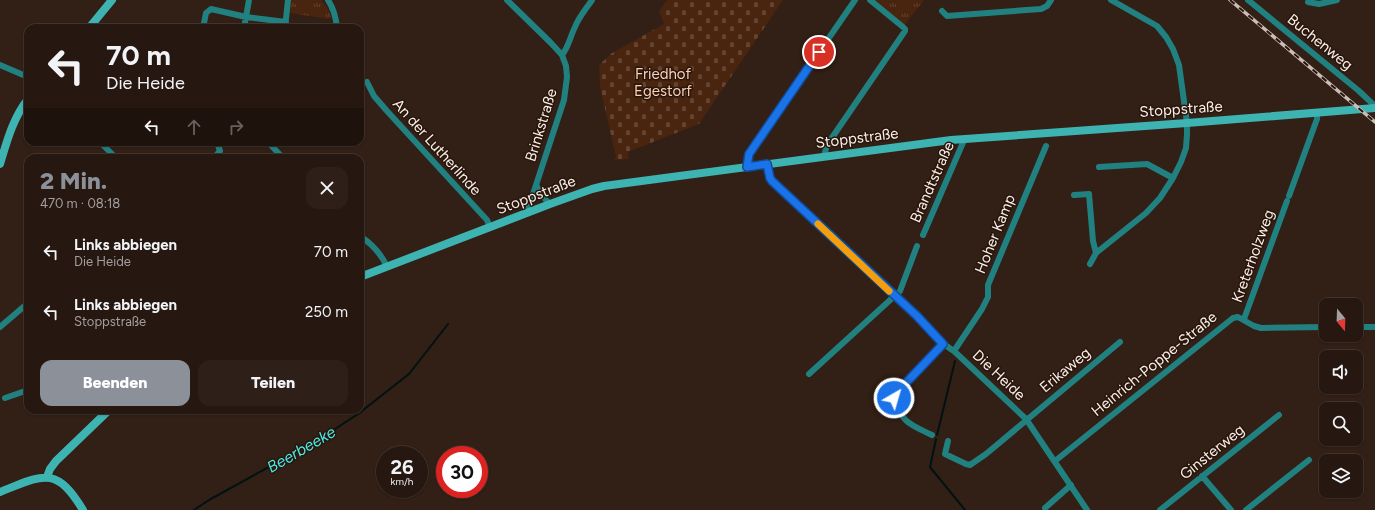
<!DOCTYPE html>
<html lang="de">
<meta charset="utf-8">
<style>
:root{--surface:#261710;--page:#2e2019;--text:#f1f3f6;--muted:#a49f9f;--line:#423630;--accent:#8c9099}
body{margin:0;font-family:Figtree,sans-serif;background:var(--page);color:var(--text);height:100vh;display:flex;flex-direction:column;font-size:15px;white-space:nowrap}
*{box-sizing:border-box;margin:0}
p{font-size:13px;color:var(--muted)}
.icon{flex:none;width:22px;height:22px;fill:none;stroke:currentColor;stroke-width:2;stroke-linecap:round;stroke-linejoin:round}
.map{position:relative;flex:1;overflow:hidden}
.sheet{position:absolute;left:24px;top:154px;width:340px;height:260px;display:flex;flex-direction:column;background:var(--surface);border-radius:12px;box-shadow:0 1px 3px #0004,0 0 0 1px var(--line)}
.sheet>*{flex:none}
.hud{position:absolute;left:24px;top:24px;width:340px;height:122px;border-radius:12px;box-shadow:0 1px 3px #0004,0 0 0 1px var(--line);background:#261710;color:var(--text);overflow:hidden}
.needle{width:26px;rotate:161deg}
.tools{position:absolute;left:1319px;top:298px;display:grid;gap:8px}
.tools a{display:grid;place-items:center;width:44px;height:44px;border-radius:8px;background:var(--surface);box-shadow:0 1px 3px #0004,0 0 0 1px var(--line);font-size:20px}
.speed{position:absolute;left:376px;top:446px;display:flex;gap:8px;font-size:20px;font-weight:700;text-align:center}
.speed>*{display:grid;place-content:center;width:52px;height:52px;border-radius:50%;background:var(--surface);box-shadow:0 1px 3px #0004,0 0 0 1px var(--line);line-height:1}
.speed small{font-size:10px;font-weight:400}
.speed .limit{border:6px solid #d22;background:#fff;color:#111}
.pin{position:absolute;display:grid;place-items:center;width:34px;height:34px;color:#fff;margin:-17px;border:2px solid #fff;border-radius:50%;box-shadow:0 1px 4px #0007}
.me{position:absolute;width:44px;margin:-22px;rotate:38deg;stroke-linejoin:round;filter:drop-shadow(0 0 3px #0008)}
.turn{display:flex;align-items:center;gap:14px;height:84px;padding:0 16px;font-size:18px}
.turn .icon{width:52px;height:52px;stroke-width:2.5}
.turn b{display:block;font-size:28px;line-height:34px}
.lanes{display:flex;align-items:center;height:38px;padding:0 16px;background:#0003;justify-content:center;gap:20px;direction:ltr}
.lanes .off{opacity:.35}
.round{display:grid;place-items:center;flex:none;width:42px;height:42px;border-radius:12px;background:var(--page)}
.overview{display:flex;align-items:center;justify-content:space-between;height:68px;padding:0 16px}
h1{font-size:24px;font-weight:800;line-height:30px;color:var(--accent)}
.cta{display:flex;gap:8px;margin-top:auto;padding:8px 16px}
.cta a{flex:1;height:46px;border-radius:12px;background:var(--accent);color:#fff;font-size:16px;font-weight:800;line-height:46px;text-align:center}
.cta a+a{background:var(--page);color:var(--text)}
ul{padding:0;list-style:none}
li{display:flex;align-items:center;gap:12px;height:60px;padding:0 16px}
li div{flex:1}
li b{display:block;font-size:15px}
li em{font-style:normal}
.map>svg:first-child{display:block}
</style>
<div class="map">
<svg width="1375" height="510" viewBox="0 0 1375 510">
<defs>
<pattern id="grass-tufts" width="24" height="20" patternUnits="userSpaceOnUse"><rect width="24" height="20" fill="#49240e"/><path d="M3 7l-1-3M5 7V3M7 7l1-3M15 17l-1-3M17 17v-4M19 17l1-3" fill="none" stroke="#644431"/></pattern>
<pattern id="cemetery-stones" width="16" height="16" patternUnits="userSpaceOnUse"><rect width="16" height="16" fill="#49240e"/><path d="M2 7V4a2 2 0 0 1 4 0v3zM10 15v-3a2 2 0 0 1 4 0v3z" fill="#644431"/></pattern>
</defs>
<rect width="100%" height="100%" fill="#321f15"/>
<!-- grass -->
<path fill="url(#grass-tufts)" d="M291 0H321L327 7 331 17 329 19 290 13Z
M873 0H924L904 26Z"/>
<!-- cemetery -->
<path fill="url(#cemetery-stones)" d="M667 0H783L699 124 628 152 629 159 614 160 616 157 600 87 599 65 612 53 664 24 659 11Z"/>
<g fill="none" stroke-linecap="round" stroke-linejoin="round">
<!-- stream -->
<path stroke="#011212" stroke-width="2" d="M937 435 955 361
M936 439 930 467 965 510
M194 510 209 500 323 437 358 414 409 374 448 324"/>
<!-- minor -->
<path stroke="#218181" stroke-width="6" d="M328 0C334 9 336 18 337 28
M507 0 550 42 562 55 566 66 567 77 564 100 536 185 545 199 550 204
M1248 0 1359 91 1375 106
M1308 2 1319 4 1337 0
M942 11 947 16 1041 9 1047 6 1051 0
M203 28 206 13 211 9 246 17 286 22
M244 28 249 0
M285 28 288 0
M562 55C569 46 570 37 575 27 579 17 586 9 592 0
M0 65 28 77
M367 82 374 96 387 111 487 220 490 227
M100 142 116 158
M268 142 283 158
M824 156 827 145 905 31V29L903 27 870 0
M214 158 220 151 217 142
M767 164 770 178 772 181 917 317C928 328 941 344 954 351L1026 419 1087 510
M747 167 749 154 855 0
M1099 167 1147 164 1173 178
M1074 195 1089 194 1093 241 1096 253
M1289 196 1317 119V113
M527 213 536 185
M923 235 965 138
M360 236C372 244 381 253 387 267
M1090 264 1096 253 1146 213 1160 198 1173 178 1181 162 1186 148 1187 134V123L1179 65 1173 49 1166 37 1157 26 1111 0
M1244 319 1287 201
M0 327 28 303
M1356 327H1375
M954 351 982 309 988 297V285L1046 146
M809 374 900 291 917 246
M891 384 900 390
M5 398 28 390
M932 435C909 424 903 424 894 398L904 385 943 344
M948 441 945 454 966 464 970 465 986 454 1120 342
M1055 461 1233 318 1238 317 1254 326 1261 328 1326 327
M1202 476 1231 510
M1045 508 1071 485
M1160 510 1279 415
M1246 510 1309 460"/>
<!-- secondary -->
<path stroke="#3db3b2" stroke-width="8" d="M89 28 112 0
M0 164C7 141 13 118 28 99
M360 277 550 204 592 189 604 186 951 140 1187 123 1375 108
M47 477 50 469 56 461 109 410
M0 492C43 475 56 465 83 510"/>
<!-- rail casing -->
<g stroke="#cbbdb5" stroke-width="3.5">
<path id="rail" d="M1230 0 1375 122"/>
</g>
<!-- rail -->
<use href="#rail" stroke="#27160c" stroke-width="2" stroke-dasharray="6" stroke-linecap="butt"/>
</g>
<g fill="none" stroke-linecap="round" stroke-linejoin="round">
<!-- route casing -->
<g stroke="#114b97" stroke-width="10">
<path id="route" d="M819 52 749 154 747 167 767 164 770 178 772 181 917 316 943 344 904 385 894 398"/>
</g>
<!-- route -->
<use href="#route" stroke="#1a73e8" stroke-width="7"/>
<!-- slow -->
<path stroke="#f59e0b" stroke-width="7" d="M818 224 889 291"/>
</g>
<g text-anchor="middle" stroke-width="3" stroke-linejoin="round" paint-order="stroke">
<!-- street labels -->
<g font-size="15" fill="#fbeee7" stroke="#27160c">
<text transform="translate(1320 42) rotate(39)" y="5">Buchenweg</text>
<text transform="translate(1181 109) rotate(-4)" y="5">Stoppstraße</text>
<text transform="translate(541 125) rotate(-73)" y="5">Brinkstraße</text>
<text transform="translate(857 138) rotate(-7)" y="5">Stoppstraße</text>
<text transform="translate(437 147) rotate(48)" y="5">An der Lutherlinde</text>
<text transform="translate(932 182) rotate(-66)" y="5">Brandtstraße</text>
<text transform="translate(536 195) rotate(-21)" y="5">Stoppstraße</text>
<text transform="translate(995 234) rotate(-68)" y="5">Hoher Kamp</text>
<text transform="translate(1253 256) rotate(-70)" y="5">Kreterholzweg</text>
<text transform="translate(1154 364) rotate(-39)" y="5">Heinrich-Poppe-Straße</text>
<text transform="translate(1065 370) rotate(-40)" y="5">Erikaweg</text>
<text transform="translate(999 375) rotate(43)" y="5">Die Heide</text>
<text transform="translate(1212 452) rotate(-39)" y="5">Ginsterweg</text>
</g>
<!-- park labels -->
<g font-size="15" fill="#ffcfb7" stroke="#27160c">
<text x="663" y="79">Friedhof<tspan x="663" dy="17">Egestorf</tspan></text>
</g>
<!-- water labels -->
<g font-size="16" font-style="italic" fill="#4ce8e7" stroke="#27160c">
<text transform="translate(301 449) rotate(-30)" y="6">Beerbeeke</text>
</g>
</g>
</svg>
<div class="tools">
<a><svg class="needle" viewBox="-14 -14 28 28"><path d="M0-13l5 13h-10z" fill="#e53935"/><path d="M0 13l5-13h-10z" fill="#a49f9f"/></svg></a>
<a><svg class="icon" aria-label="sound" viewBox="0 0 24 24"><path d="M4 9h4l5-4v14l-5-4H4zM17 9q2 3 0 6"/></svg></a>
<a><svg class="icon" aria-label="search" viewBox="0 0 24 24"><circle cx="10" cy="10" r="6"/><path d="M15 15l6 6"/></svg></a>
<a><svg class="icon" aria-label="layers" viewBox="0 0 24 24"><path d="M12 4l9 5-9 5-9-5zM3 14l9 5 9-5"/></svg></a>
</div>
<div class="speed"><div>26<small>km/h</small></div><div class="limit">30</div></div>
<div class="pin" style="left:819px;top:52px;background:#d93025"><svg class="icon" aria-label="arrive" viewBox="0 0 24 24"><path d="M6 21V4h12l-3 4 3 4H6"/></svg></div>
<svg class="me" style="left:894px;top:398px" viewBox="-20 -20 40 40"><circle r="17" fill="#1a73e8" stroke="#fff" stroke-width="3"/><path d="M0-11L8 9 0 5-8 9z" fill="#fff"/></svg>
<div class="hud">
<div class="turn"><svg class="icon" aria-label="left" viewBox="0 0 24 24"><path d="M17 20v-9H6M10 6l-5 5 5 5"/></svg><div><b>70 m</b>Die Heide</div></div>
<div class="lanes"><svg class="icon" aria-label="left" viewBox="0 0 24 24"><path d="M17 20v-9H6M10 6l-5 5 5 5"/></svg><svg class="icon off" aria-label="ahead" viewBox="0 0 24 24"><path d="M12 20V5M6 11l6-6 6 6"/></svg><svg class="icon off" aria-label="right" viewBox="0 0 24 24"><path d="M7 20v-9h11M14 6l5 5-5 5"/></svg></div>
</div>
<section class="sheet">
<div class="overview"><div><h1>2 Min.</h1><p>470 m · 08:18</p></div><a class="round"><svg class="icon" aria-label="close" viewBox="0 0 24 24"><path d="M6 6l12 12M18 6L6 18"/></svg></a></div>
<ul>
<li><svg class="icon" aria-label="left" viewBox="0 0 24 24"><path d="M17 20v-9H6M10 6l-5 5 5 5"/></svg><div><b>Links abbiegen</b><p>Die Heide</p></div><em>70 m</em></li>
<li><svg class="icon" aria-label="left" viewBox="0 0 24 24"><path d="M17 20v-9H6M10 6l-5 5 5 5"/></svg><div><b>Links abbiegen</b><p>Stoppstraße</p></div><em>250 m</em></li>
</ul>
<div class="cta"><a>Beenden</a><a>Teilen</a></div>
</section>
</div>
